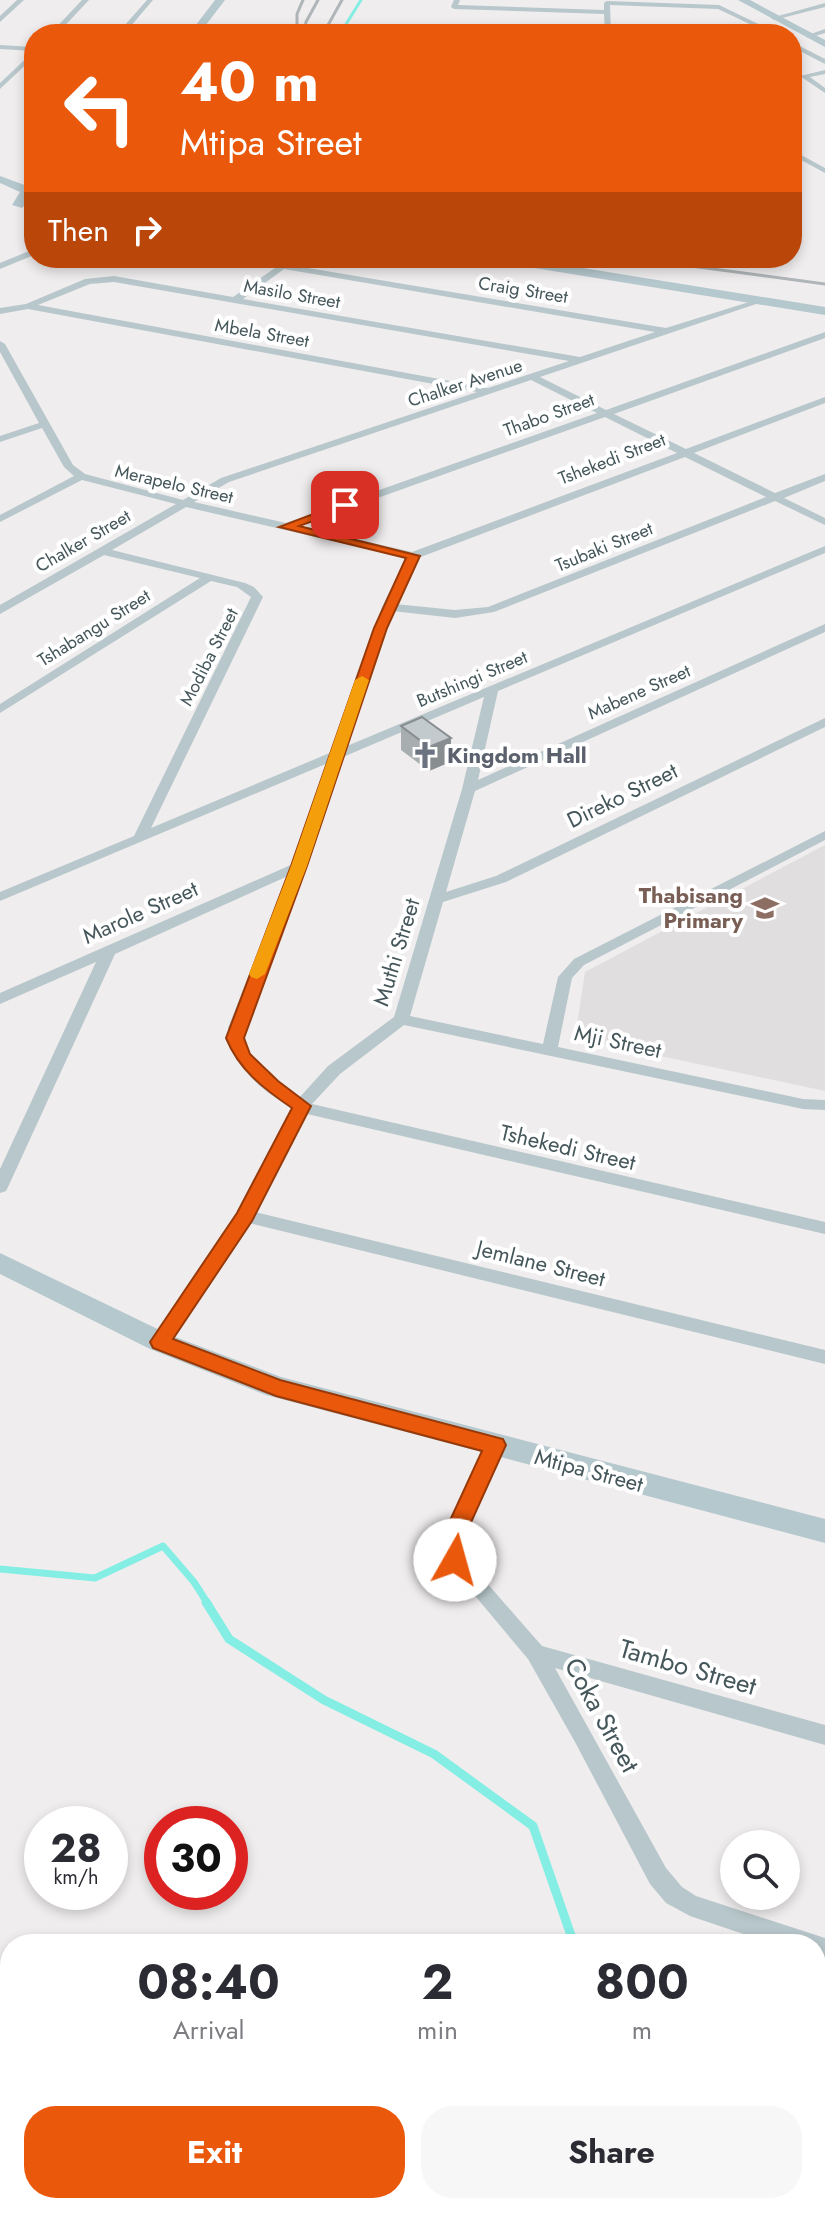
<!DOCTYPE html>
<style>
:root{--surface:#fff;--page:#f7f7f7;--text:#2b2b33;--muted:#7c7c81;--accent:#ea580c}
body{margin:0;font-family:Jost,sans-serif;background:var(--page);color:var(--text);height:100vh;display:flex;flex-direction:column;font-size:30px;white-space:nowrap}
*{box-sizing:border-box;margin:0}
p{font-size:26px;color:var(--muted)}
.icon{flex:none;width:44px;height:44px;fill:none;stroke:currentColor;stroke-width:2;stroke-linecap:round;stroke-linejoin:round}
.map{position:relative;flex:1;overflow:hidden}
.sheet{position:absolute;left:0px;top:1934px;width:826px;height:280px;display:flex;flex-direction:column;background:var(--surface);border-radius:32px 32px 0 0;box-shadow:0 4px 12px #0003}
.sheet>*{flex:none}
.guide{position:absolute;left:24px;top:24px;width:778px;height:244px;border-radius:32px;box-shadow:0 4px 12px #0003;background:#ea580c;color:#fff;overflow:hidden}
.tools{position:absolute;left:720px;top:1830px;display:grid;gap:16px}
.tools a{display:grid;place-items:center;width:80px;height:80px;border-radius:50%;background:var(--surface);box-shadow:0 4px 12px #0003;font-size:40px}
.speed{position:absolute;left:24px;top:1806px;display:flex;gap:16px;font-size:40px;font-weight:700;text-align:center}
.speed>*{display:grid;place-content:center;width:104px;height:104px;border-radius:50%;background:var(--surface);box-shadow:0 4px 12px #0003;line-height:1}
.speed small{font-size:20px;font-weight:400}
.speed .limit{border:12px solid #d22;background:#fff;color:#111}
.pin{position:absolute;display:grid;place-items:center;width:68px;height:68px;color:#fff;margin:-34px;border-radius:16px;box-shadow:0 4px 12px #0006}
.me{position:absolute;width:88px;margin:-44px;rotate:7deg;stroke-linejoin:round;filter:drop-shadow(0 0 6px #0008)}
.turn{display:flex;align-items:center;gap:28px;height:168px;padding:0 24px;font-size:36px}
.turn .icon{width:104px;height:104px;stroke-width:2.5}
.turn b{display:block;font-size:56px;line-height:68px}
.then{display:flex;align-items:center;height:76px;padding:0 24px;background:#0003;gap:16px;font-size:30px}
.eta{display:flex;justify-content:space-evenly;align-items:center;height:136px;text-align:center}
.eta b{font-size:48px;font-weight:700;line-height:56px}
.cta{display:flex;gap:16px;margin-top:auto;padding:16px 24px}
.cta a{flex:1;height:92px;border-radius:32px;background:var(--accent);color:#fff;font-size:32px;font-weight:700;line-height:92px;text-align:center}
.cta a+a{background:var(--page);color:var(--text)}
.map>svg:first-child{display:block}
</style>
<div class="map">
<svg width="825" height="2214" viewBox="0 0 825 2214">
<rect width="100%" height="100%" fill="#f0edee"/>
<!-- education -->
<path fill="#e1dee0" d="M825 845V1091L585 1040 576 1031 585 972Z"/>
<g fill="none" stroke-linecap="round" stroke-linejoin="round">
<!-- stream-far2 -->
<path stroke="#84eee4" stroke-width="3" d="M340 34 361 0"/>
<!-- stream-far1 -->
<path stroke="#84eee4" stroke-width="7" d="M0 1569 95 1578 163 1546 194 1582 208 1604"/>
<!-- stream -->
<path stroke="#84eee4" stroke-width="9" d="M206 1602 229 1639 324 1700 434 1754 533 1826 574 1944
M676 2204 680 2214"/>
<!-- river -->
<path fill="#84eee4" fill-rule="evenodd" d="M10 2184V2204H65L61 2214H0V2187Z
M223 2204H288L292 2214H227Z"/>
<!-- street -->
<path fill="#b8c7cb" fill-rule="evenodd" d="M17 0H24L0 22V16Z
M82 0H89L57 34H50Z
M147 0H153L124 34H117Z
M454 0H460L458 5 604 10V3L607 1 719 5 779 34H771L718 9 610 5 611 34H605L604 14 454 9 451 7Z
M825 3V7L774 20 771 18Z
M825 29V33L808 38 805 36Z
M792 42 825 59V64L792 47Z
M0 45 34 47V57L0 89V83L34 51 0 49Z
M825 70V74L810 77 825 88V93L800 76Z
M792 150 825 168V173L792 155Z
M34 249V255L0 269V263Z
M229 258H248L281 264 286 261 290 265 666 328 762 298V302L540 377 606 410 825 332V338L614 414 686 449 825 397V403L694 453 775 493 825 474V481L784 498 825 518V525L775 501 494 612 455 618 392 611 347 746 825 546V553L498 691 478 780 825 624V632L475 791 446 892 496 876 825 718V727L506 882 443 902 410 1016 543 1044 558 977 574 959 825 831V840L584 965 572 978 558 1047 803 1099 825 1100V1110L803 1109 404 1025 340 1074 312 1104 825 1222V1234L307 1114 255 1212 825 1350V1364L249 1223 166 1347 160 1349 154 1347 151 1342 154 1337 238 1213 293 1108C262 1092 230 1065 228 1028L288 876 115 954 8 1187 6 1191 0 1193V1169L96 962 0 1004V993L293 864 328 763 0 901V892L134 836 251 597 237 587 211 581 0 713V704L200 578 104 555 0 614V605L176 504 82 480 0 522V515L74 476 64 467 42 428 0 442V436L39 423 0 352V341L5 344 73 465 85 474 183 500 221 478 477 392 28 309 0 314V308L26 304 85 279 114 276 233 297 275 268ZM284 269 655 332 580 357 243 299ZM114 282 569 361 488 388 38 305 90 284ZM531 380 597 413 286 523 194 502 229 482ZM605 417 677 453 412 552 299 526ZM685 457 766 497 488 607 455 610 395 604 418 558ZM186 507 406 558 382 607 332 752 151 828 263 597 254 587 245 583 112 550ZM484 697 462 789 394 1017 328 1066 299 1098C272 1082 245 1061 244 1028L306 866 343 757Z
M495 1437 502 1440 504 1445 462 1540 464 1557 542 1646 825 1725V1745L555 1668 666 1868 682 1887 696 1896 825 1938V1962L816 1959V1944H773L690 1916 666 1903 650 1884 575 1742 528 1659 445 1560 442 1540 488 1440Z"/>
<!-- secondary -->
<path fill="#b5c8cd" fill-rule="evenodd" d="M215 0H225L199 34H189Z
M738 0H750L825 40V47Z
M0 176 30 187 33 196 22 208 12 205 20 192 0 183Z
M491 258H521L825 307V315L497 262Z
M0 1253 170 1335 281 1377 825 1519V1543L266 1395 150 1349 0 1274Z"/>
<!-- rail -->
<path stroke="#afb5b8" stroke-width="3" d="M297 34V14L303 0
M304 34 306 22 318 0
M323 34 342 0
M631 258 825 284"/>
</g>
<!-- wall -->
<path fill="#a8aeb0" d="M401 726 451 738 450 762 429 771 401 750Z"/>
<!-- shaded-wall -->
<path fill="#888d90" d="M451 738 450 762 429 771V747Z"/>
<!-- building -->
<path fill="#c3cacd" stroke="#888d90" stroke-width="2" d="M422 717 451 738 429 747 401 726Z"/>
<!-- route -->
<path fill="#ea580c" stroke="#983908" stroke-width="2" d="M345 502 351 505 349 508 299 526 420 556 387 628 307 866 244 1038 250 1054 278 1081 311 1106 252 1221 173 1339 280 1380 503 1439 506 1445 463 1540 466 1560 463 1567 455 1570 447 1567 441 1540 482 1451 276 1396 153 1348 150 1342 237 1213 292 1108C264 1089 239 1070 226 1038L291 866 374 628 406 558 279 527Z"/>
<!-- slow -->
<path fill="#f59e0b" d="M362 676 369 680 307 866 265 974 257 979 251 977 249 974 291 866 355 680Z"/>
<!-- icons -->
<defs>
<g id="church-bare" transform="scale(2.16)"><path d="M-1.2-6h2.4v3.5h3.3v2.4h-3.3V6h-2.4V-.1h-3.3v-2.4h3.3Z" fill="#6b7280" stroke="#fff" stroke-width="2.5" paint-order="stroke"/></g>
<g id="school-bare" transform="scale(2.16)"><path d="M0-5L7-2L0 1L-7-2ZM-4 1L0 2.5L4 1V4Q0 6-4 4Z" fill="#8d6e63" stroke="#fff" stroke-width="2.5" paint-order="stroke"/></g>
</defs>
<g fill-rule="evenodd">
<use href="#church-bare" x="425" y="755"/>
<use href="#school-bare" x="765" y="908"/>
</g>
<g text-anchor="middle" stroke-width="8" stroke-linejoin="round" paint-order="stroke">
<!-- far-street labels -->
<g font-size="18" fill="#45575b" stroke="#fff">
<text transform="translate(523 290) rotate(9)" y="6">Craig Street</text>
<text transform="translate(292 294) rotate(10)" y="6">Masilo Street</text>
<text transform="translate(262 333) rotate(10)" y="6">Mbela Street</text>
<text transform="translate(465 383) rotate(-18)" y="6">Chalker Avenue</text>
<text transform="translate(549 415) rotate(-20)" y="6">Thabo Street</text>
<text transform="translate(612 459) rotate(-21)" y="6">Tshekedi Street</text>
<text transform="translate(174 484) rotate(13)" y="6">Merapelo Street</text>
<text transform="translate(83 541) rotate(-30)" y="6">Chalker Street</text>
<text transform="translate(604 547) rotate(-22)" y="6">Tsubaki Street</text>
<text transform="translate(94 628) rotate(-32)" y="6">Tshabangu Street</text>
<text transform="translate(209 657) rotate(-63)" y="6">Modiba Street</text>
<text transform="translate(472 679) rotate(-23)" y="6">Butshingi Street</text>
<text transform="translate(639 692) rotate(-24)" y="6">Mabene Street</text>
</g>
<!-- worship labels -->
<g font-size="22" font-weight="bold" fill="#5b616d" stroke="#fff" text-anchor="start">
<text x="447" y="763">Kingdom Hall</text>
</g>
<!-- street labels -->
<g font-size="22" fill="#45575b" stroke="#fff">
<text transform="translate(622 795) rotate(-26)" y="8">Direko Street</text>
<text transform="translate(140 912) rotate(-24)" y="8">Marole Street</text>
<text transform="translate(396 952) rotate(-73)" y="8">Muthi Street</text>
<text transform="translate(618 1041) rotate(12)" y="8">Mji Street</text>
<text transform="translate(568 1147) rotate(13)" y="8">Tshekedi Street</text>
<text transform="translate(541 1263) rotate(14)" y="8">Jemlane Street</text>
<text transform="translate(589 1470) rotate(15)" y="8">Mtipa Street</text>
</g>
<!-- education labels -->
<g font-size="22" font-weight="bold" fill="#785e54" stroke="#fff" text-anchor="end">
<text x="743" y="903">Thabisang<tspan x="743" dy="25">Primary</tspan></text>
</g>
<!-- near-street labels -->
<g font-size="26" fill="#45575b" stroke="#fff">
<text transform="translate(688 1667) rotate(16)" y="9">Tambo Street</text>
<text transform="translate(602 1715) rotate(61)" y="9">Coka Street</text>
</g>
</g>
</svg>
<div class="tools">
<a><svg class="icon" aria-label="search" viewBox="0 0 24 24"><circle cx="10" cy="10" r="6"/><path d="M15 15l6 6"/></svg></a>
</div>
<div class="speed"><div>28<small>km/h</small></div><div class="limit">30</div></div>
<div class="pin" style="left:345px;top:505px;background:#d93025"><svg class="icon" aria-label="arrive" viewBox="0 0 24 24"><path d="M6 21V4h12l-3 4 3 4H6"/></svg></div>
<svg class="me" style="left:455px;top:1560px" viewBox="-20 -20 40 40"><circle r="19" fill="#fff"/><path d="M0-13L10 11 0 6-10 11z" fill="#ea580c"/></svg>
<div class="guide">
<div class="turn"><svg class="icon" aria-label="left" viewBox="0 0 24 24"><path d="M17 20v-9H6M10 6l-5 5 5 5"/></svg><div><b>40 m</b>Mtipa Street</div></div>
<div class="then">Then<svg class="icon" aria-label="right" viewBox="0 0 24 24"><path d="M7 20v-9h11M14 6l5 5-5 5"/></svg></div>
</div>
<section class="sheet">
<div class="eta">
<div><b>08:40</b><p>Arrival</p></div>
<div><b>2</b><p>min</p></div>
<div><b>800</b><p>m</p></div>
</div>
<div class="cta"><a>Exit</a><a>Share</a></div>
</section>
</div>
